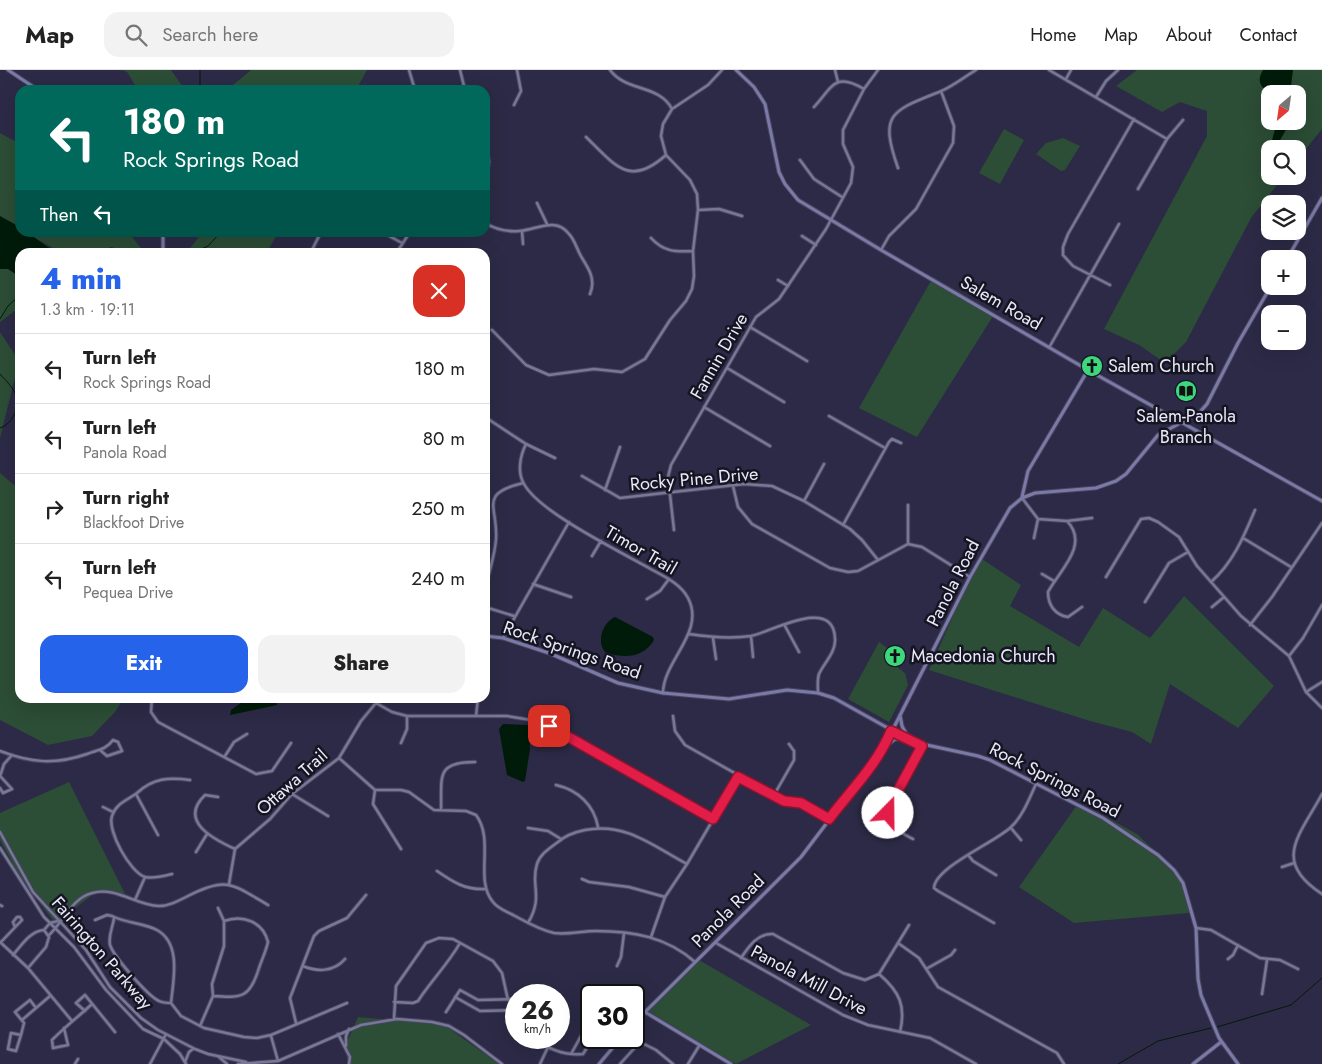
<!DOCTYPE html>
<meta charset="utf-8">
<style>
:root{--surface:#fff;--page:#f2f2f2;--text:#222;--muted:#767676;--line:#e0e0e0;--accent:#2563eb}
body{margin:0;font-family:Jost,sans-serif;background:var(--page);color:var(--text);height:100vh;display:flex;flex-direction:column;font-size:19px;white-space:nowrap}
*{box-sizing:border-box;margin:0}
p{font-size:16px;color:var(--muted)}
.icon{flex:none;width:28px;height:28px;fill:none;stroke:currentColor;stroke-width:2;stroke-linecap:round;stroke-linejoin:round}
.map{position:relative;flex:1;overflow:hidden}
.drawer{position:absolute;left:15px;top:178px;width:475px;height:455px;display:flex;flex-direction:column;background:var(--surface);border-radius:15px;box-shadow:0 5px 20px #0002}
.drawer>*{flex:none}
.guide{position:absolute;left:15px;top:15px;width:475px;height:152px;border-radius:15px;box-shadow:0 5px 20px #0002;background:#00695c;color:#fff;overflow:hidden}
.needle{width:32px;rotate:209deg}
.tools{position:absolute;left:1261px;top:15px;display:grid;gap:10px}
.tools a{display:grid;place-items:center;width:45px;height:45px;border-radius:10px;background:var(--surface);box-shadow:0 5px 20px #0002;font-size:25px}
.speed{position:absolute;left:505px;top:914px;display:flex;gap:10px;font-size:25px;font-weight:700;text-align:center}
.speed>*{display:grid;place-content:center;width:65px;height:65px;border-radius:50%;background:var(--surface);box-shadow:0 5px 20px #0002;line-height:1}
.speed small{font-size:12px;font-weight:400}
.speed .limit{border:2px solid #111;border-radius:8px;background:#fff;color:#111}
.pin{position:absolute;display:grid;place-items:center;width:42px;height:42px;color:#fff;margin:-21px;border-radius:10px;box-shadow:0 2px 8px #0006}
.me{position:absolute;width:55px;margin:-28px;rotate:22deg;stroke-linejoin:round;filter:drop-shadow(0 0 4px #0008)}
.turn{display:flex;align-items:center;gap:18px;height:105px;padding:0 25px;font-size:22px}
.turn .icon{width:65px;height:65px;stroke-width:2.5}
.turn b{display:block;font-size:35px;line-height:42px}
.then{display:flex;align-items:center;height:48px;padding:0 25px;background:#0003;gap:10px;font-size:19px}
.round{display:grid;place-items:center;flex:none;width:52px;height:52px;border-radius:15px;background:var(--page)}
.head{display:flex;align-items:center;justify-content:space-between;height:85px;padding:0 25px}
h1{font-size:30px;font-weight:800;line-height:38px;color:var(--accent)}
.cta{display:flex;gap:10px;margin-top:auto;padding:10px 25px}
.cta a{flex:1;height:58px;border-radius:15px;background:var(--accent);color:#fff;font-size:20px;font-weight:800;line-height:58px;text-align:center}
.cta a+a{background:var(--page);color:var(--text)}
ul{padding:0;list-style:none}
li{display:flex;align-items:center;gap:15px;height:70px;padding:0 25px;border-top:1px solid var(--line)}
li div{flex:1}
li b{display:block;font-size:19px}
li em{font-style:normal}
header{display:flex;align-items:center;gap:30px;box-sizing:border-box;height:70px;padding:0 25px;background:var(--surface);border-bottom:1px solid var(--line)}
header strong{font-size:24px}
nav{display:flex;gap:28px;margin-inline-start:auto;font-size:18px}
.search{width:350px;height:45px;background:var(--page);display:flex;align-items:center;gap:12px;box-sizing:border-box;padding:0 18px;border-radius:15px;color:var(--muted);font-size:19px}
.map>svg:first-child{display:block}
</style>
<header>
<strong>Map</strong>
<div class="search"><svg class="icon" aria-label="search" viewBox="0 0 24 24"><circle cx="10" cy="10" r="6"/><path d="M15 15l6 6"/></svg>Search here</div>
<nav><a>Home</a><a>Map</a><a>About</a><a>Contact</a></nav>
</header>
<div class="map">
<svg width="1322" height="994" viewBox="0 0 1322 994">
<rect width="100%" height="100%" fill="#2c2a46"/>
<!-- green -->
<path fill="#2c4d36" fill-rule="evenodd" d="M122 0H171L185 20H138L127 2Z
M251 0H367L356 20H227Z
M1137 0H1322V59L1298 89V79H1270V106H1284L1251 148 1186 272 1165 293 1139 275 1104 259 1207 66V41L1180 32 1162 42 1116 16ZM1270 24H1298V51H1270Z
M1004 59 1024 70 1000 114 979 103Z
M0 63 20 74V159L0 147Z
M1063 68 1080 76 1065 100 1061 101 1036 84 1046 73Z
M26 163H129L144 182H52L53 178Z
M202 163V162L278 163 267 182H187Z
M0 195 20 204V237L0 252Z
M933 207 995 243 917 367 859 338Z
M0 262 19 291 0 368Z
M0 403 20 420V628H124L115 642 92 666 48 675 0 650Z
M982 489 1021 515 1010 536 1079 577 1103 538 1150 568 1184 526 1274 616 1238 658 1170 614 1151 674 1132 662 1090 651 929 600 971 506Z
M879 572 890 580 888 584 898 594 897 597 905 603 908 615 889 652 848 629Z
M69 712 125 824 95 823 55 853 19 805 0 770V743Z
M1077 735 1097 742 1137 764 1156 782 1186 819 1189 843 1074 853 1019 817Z
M699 890 811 955 736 994 643 944Z
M358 947 444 955 499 994H348L345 977Z"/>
<!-- water -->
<path fill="#001b0a" d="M1263 0H1293L1290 24H1270C1261 17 1256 12 1263 0Z
M1277 51H1291L1279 72 1277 79H1270V81C1271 71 1275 61 1277 51Z
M0 146 20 157V162L28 163 52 180 53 182H20V207L8 199H0Z
M615 547 653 567 654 570C644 588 623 589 605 582 596 571 603 552 615 547Z
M248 628H275L277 635 230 645 231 640Z
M503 654 528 655 530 679 525 711 523 712 507 705 499 659Z"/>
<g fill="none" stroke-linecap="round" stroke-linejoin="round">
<!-- stream -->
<path stroke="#001b0a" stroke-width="1" d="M200 0V20
M93 182 111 178 137 182
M195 182 208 176 221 162
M0 249 8 236 20 225
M0 304C5 310 12 316 15 323 21 336 13 354 0 358
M1217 957 1291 935 1322 908
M1118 994 1158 971 1211 958"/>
<!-- street casing -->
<g stroke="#47465d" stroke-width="4.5">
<path id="street" d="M409 0 415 20
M460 0 465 20
M610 0C626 22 659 14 672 39
M835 0 838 12
M1049 0 1167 69
M1066 9 1071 0
M1096 27 1106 11 1118 0
M514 35 521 21 517 0
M814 37C832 18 834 1 864 19
M586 67C615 95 629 118 666 85
M485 72 489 92 485 112
M800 90 814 109 842 127
M898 98C879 44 891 41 939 22 952 17 964 7 976 0
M1138 119 1167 69 1183 50
M537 133 547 154
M698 140 719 139 742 146
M485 153C495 159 507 162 519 161 536 160 556 146 569 164 575 170 577 180 582 188 589 199 596 210 590 224
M522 161 523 174
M382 162 402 173
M802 166 816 175
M651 168C664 182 675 182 693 181
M881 180 889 166 916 139 953 73 954 56 941 21
M311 182 321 162
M397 182 410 162
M778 210 788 216
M1110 215 1073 196 1063 185V177L1068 164 1134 49
M750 257 807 291
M492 260 526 295 549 305 594 299 622 302 645 289 670 250 686 231 692 219 694 206 693 181 698 140 697 124 690 110 666 85 661 66 663 54 672 39 708 15 722 0
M1050 276 1119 154
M727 298 784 332
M704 337 770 376
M829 346 885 378
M485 347 526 374 555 388
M526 374C520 386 517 402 524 414 539 442 619 481 649 498 663 506 680 513 688 528 706 562 663 591 663 623
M582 406 620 428 744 414 772 416 804 431 850 459 862 470 878 490
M733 416 738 437 752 454 830 498 848 502 858 501 908 474 922 477 970 507
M605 420 620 377
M1022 428 1038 449
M804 431 824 394
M908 435V474
M1038 449 1067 451C1090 475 1059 501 1048 522 1048 535 1055 545 1068 547L1082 537
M1067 451 1092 448
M843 455 889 372 892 369 901 373
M674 460 668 407 671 395 756 247 779 229 826 159 851 113 853 97 843 74V60L864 19 878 0
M1034 468 1038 449
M1243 468 1291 497
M592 486 601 471
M1042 504 1054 511
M1106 507 1141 449 1149 448 1158 452 1179 467 1197 496 1241 546 1289 586 1306 622 1322 638
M1211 512C1233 493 1244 466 1255 440
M533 514 571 527
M485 518C489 503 495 485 496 469 498 436 478 424 523 413
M647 529 660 521 669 509
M1145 532 1169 493 1188 482
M485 537 514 546
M1212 537 1224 527
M1250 555 1272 527 1322 453
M785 556 799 582
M689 564C709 567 730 569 751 566 771 562 834 525 835 569 836 582 824 593 819 604 817 610 818 617 818 623
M751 566 753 587
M503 568 569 452
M713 568 716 589
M1289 586 1303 568 1322 535
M1306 622 1322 612
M152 628 151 642 158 652 256 704 272 701 291 673
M367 628 392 642 407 646H507L537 651 713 749
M476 646 478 628
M673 646 675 661 685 675 784 731 801 733 829 749
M401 673 407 659V646
M0 681C31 693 55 695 87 684 97 680 106 680 113 670L118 672 122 681 107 686 100 680
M225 686 234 672 247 664
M339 688 375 720H401L409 722 434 740 466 741 476 745C495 770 474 810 493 832 498 839 508 842 515 846 528 853 540 860 554 863 567 865 582 861 596 861 633 861 667 867 695 892
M0 706 12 719 3 723 0 718
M0 706 4 694 12 685
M556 715C578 720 594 735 598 757
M375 720 373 734 401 779
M136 724 158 765
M292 724 328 746
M1322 724C1300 765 1271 791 1322 824
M774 725 794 690V681L789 674
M218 727 205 725C178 751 213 769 235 779
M103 737 113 742
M441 740C442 707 435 692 475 692
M528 758 548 761 561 769
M1011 758 1021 770
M0 762 33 822 86 880 110 917 141 948 158 960 195 979 208 984 246 992
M913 769C898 761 887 756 889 737L922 676
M0 778 44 847 74 877 106 920 143 959 164 969 180 984 186 994
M196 782 207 764
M969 786 973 791 996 805
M1282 797 1294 793
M437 801C453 812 465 820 485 819
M172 804C164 806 153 809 145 807 130 802 107 761 112 746 116 733 128 730 137 723 153 708 169 707 190 710
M582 809 589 812 629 817 665 827
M229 814 235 779 270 749 292 724 339 688 361 651 380 628
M135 830 145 807
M0 835 2 836
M114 848C113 857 108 865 110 875 114 887 148 926 159 931 163 933 167 933 171 933
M95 850 107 845 112 846C125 853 144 853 157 860 182 874 173 911 171 933L181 946 204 958 244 967 257 968 271 965 347 933
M528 853C544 826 530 815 537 794 540 784 550 778 558 772 566 765 575 762 585 760 626 752 653 776 687 794
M994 853 938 821 934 818C935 797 996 772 1011 757 1023 746 1029 729 1036 714
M1196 858 1211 860 1260 888 1280 890 1298 899
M44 860 50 853 58 851
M49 865C63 852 72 828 92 823 116 816 135 835 159 836 169 836 178 831 188 826 227 806 232 814 268 835
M651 867 665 827 687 794 738 707
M0 872 28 898 72 951
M1 872 22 850 20 847H17L13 852 15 857
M716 873 843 945 868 955 930 968 976 994
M898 873 919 888 938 917 1057 983 1064 994
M13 885C21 876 30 861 44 860L49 867 46 877 28 898
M741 888C749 876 758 863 773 864L843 903 865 910 879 904 909 855
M1228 889 1233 885 1238 875
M303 896C317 902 334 902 345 889
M617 896 621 887 624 863
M926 899 951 885 955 880
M879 904C900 922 906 936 900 962
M1262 924 1267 890
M213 926C242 928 250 928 259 898 262 889 266 881 268 872 263 852 243 844 224 851
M455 927 480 941 516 940
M394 932 413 933 418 931C431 911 448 894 460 873
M85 941 76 933 85 925 115 962
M446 942 460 920 478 930 516 929
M394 949 396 916 426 873 439 868 453 869 493 891 502 903 508 930
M22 950 50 926
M296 953 290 928 314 866 319 861 347 848 366 825
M200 956 213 926 212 914 224 876V851L218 838
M64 958 68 975 53 978 52 970C65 957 79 946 92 934
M11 963 21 965 16 981 8 979Z
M338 964 350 987 349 994
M21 965 24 953 15 942 30 930 36 938
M271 966 278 991
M534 968C548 979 564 986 583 984L593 968
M346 976V966L349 959
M571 984 591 948
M219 987 227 994
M185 992 189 982 193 979
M75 994 78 989
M150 994 166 964
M238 994 278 991 361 955 397 949 432 952 449 956 464 965 502 994
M540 994 548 977
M620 994 640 972 656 980 673 994
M688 994 699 976"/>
</g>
<!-- secondary casing -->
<g stroke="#47465d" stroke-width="5">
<path id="secondary" d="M8 0 38 20
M736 0 754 17 765 34 779 102 785 114 798 130 881 180 1088 300 1322 431
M163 182V162
M1287 189 1322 128
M1022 427 1028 401 1088 300
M485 566 503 568 549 583 618 613 663 623 729 629 787 620 818 623 834 628 913 672 978 686 990 690 1103 748 1158 785 1174 800 1183 813 1196 858 1198 909 1201 925 1219 968 1238 994
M900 645 902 656 909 669
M885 677 895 669H903
M645 942 731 994
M634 953 801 787 883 679 970 507 1010 438 1022 428 1035 423 1096 418 1116 411 1126 404 1158 365 1199 343 1207 334 1238 273 1271 216
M599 994 621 968
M1193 994 1221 972"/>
</g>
<!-- street -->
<use href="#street" stroke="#787798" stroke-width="2.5"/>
<!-- secondary -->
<use href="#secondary" stroke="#7b79a8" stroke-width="3"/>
</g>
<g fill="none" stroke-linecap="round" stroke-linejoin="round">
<!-- route casing -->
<g stroke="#92132f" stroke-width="12">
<path id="route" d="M549 656 713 749 738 707 784 731 801 733 829 749C851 720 877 695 891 661L922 676 889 737 888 743"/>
</g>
<!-- route -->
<use href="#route" stroke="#e11d48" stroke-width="9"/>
</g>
<!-- icons -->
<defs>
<g id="church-disc" transform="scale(1.125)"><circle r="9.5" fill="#3dd77e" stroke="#151521"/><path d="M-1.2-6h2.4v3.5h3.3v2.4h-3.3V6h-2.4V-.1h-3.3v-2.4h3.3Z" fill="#111"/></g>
<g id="library-disc" transform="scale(1.125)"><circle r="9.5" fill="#3dd77e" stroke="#151521"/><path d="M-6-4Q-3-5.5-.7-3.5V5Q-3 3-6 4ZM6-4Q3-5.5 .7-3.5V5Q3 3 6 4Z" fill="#111"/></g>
</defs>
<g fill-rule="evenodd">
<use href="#church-disc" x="1092" y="296"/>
<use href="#library-disc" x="1186" y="321"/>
<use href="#church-disc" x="895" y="586"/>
</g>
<g text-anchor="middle" stroke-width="5" stroke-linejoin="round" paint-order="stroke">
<!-- street labels -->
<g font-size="18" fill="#e9e9fb" stroke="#151521">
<text transform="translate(1001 233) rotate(30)" y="6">Salem Road</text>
<text transform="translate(719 286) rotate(-60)" y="6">Fannin Drive</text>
<text transform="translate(694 409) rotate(-5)" y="6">Rocky Pine Drive</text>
<text transform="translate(641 480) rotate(30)" y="6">Timor Trail</text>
<text transform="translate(953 513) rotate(-63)" y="6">Panola Road</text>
<text transform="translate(572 580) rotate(19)" y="6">Rock Springs Road</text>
<text transform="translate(1055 710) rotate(27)" y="6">Rock Springs Road</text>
<text transform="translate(292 712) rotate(-42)" y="6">Ottawa Trail</text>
<text transform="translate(728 841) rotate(-45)" y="6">Panola Road</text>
<text transform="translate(102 883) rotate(49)" y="6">Fairington Parkway</text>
<text transform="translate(809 910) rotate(28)" y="6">Panola Mill Drive</text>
</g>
<!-- poi labels -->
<g font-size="18" fill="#e9e9fb" stroke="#151521" text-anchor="start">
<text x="1108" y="302">Salem Church</text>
<text x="1186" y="352" text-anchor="middle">Salem-Panola<tspan x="1186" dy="21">Branch</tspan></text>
<text x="911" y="592">Macedonia Church</text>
</g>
</g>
</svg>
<div class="tools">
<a><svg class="needle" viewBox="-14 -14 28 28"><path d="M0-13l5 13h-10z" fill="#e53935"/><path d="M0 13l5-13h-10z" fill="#767676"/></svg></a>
<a><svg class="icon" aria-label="search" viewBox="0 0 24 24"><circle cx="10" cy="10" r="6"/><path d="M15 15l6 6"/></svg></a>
<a><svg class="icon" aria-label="layers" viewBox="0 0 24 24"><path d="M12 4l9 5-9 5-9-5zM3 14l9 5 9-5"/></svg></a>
<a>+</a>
<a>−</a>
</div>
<div class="speed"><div>26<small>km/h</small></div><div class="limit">30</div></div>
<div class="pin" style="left:549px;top:656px;background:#d93025"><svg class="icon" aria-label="arrive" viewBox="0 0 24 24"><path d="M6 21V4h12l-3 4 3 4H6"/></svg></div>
<svg class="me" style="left:888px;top:743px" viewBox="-20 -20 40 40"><circle r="19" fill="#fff"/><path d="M0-13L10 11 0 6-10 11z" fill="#e11d48"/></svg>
<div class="guide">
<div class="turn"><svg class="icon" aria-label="left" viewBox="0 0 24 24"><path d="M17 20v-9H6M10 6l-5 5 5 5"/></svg><div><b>180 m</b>Rock Springs Road</div></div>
<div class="then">Then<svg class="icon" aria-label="left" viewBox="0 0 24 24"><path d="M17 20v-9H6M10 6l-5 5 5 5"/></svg></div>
</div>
<section class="drawer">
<div class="head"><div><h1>4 min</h1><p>1.3 km · 19:11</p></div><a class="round" style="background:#d93025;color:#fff"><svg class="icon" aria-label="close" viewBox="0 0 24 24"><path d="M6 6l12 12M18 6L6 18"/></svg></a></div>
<ul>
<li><svg class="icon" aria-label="left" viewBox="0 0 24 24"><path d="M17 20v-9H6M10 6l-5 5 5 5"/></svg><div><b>Turn left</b><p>Rock Springs Road</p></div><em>180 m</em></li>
<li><svg class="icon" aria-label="left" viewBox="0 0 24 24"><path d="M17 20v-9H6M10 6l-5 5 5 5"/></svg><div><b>Turn left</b><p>Panola Road</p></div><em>80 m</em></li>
<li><svg class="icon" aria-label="right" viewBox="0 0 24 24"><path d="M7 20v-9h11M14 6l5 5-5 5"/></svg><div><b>Turn right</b><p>Blackfoot Drive</p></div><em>250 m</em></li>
<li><svg class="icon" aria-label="left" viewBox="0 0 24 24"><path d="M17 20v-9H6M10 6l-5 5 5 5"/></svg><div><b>Turn left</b><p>Pequea Drive</p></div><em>240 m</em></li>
</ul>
<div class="cta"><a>Exit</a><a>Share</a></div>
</section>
</div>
